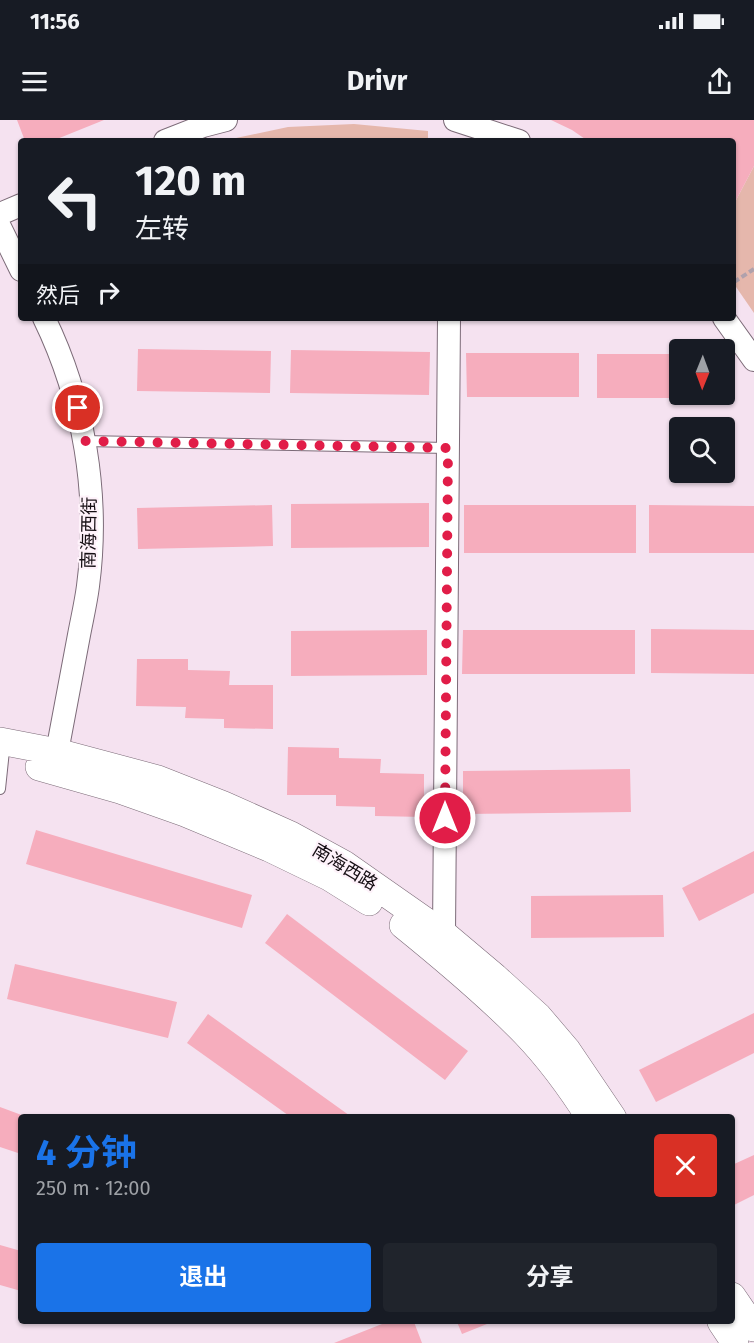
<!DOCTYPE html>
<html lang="zh">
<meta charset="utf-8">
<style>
:root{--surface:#171b24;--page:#20242c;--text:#f1f3f6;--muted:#9ea1a6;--accent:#1a73e8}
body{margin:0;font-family:"Fira Sans","Noto Sans SC",sans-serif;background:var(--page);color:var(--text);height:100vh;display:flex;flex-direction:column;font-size:22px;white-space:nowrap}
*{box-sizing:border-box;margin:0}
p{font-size:20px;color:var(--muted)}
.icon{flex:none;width:33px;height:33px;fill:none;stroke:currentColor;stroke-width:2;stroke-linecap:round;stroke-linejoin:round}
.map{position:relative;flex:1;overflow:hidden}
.sheet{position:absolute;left:18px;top:994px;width:717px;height:210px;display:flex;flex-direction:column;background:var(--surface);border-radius:6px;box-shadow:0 2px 4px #0004}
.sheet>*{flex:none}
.guide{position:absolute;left:18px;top:18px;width:718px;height:183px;border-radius:6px;box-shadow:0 2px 4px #0004;background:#171b24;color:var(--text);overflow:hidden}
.needle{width:39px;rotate:181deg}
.tools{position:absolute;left:669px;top:219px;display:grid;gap:12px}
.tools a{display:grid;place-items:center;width:66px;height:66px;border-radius:6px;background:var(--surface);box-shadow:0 2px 4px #0004;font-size:30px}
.pin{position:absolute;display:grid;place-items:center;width:51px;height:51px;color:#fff;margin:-26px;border:3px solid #fff;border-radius:50%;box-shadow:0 2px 6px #0007}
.me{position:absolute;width:66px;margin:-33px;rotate:0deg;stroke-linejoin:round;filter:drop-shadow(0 0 4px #0008)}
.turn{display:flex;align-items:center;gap:21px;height:126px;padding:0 18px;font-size:27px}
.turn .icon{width:78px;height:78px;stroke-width:2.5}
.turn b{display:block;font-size:42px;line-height:51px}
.then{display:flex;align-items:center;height:57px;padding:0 18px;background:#0003;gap:12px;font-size:22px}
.round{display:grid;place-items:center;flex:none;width:63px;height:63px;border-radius:6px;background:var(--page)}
.head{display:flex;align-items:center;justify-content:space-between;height:102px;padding:0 18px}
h1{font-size:36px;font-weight:700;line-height:45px;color:var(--accent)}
.button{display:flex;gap:12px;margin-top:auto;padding:12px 18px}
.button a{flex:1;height:69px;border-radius:6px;background:var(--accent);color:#fff;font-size:24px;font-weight:700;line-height:69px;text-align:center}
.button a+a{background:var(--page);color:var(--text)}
.status{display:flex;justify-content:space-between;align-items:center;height:42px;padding:0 30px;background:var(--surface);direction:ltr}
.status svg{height:16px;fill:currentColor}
header{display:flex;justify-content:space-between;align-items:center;height:78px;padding:0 18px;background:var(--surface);font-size:27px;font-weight:700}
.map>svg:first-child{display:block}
</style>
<div class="status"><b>11:56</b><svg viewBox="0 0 49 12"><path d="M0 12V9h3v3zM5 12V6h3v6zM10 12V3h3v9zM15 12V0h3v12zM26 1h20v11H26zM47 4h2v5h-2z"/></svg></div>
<header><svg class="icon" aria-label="menu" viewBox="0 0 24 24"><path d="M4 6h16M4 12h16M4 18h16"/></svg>Drivr<svg class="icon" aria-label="share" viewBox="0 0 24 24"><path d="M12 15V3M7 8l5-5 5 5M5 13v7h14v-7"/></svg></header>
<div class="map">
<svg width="754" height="1223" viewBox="0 0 754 1223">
<rect width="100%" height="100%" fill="#f5e2f0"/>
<!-- green -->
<path fill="#e5b7ac" d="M354 4 428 11V21H228L236 18 288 7Z
M754 46V193L734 164V84Z"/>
<!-- building -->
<path fill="#f6adbd" d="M17 0H104L52 21H25Z
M551 0H754V46L734 84V21H588L572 10Z
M138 229 271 231 270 273 137 271Z
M291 230 430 232 429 275 290 273Z
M466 233H579V277H467Z
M597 234H680V274H715V278H597Z
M429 383V427L291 428V384Z
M272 385 273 426 138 429 137 388Z
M464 385H636V433H464Z
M649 385 754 386V433H649Z
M651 509 754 510V554L651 553Z
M427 510V555L291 556V511Z
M463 510H635V554H462Z
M137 539H188V550L230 551 229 565H273V609L224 608V599L185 598 186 587 136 586Z
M288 627 339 628V638L381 639 380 653 424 654V697L375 696V687L336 686V675H287Z
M630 649 631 692 463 694V651Z
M36 710 252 775 242 808 26 744Z
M754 731V773L699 801 682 768Z
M663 775 664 817 531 818V776Z
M287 794 468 931 445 960 265 823Z
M15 844 177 882 168 918 7 879Z
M754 893V933L656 982 639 950Z
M208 894 353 998H292L187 923Z
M0 987 27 997 21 998V1034L0 1027Z
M754 1035V1075L732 1086V1045Z
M0 1125 21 1131V1171L0 1165Z
M387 1202H414L422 1223H334Z
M457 1202H492L462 1214Z"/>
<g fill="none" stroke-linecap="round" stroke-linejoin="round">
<!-- service casing -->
<g stroke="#7c6b78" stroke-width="12">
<path id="service" d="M83 321 448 328
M0 669 5 621"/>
</g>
<!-- minor casing -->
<g stroke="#7c6b78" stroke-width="24">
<path id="minor" d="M455 0 519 21
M165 21 203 6 226 0
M0 94 21 85
M0 107 21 150
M44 198C84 280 100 375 88 466 86 482 82 499 79 515 72 554 64 593 57 632
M724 198 754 240
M444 814 449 198"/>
</g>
<!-- tertiary casing -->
<g stroke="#7c6b78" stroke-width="28">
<path id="tertiary" d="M0 621 57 632 158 659 224 685 291 715 344 744 444 814 495 857 538 896 567 930 613 998
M39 647 120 670 185 693 269 728 329 757 369 782
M403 805C445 839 487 874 525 913 549 938 571 968 590 998
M732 1176 754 1208
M721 1202 735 1223"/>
</g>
<!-- path -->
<path stroke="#b0a1ac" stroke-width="4" stroke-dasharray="6 3" stroke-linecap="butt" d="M734 162 754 149"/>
<!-- service -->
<use href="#service" stroke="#fff" stroke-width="10"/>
<!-- minor -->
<use href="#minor" stroke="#fff" stroke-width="22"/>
<!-- tertiary -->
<use href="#tertiary" stroke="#fff" stroke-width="27"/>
</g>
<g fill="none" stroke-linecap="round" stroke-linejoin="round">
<!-- route -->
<path stroke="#e11d48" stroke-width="10" stroke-dasharray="0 18" d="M78 288 83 321 448 328 445 698"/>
</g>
<g text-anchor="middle" stroke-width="4.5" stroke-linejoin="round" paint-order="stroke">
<!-- street labels -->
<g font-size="18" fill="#150e13" stroke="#fef2fa">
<text transform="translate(89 413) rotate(-89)" y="6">南海西街</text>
<text transform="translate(345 747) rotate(31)" y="6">南海西路</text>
</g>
</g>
</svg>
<div class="tools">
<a><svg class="needle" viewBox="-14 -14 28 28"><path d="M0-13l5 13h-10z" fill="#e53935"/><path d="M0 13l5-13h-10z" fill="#9ea1a6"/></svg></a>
<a><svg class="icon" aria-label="search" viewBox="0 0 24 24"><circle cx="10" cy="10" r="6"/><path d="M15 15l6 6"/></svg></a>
</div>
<div class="pin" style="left:78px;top:288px;background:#d93025"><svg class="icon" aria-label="arrive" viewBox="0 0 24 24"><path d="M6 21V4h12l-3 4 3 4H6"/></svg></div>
<svg class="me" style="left:445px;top:698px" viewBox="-20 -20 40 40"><circle r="17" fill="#e11d48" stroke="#fff" stroke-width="3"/><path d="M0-11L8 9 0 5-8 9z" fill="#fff"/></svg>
<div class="guide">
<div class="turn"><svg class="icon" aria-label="left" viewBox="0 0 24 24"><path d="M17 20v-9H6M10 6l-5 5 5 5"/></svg><div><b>120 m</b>左转</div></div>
<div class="then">然后<svg class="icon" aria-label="right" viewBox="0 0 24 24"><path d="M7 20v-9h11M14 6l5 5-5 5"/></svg></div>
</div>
<section class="sheet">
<div class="head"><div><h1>4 分钟</h1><p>250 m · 12:00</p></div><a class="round" style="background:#d93025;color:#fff"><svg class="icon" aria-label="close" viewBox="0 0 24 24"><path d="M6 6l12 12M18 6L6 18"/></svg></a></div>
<div class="button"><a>退出</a><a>分享</a></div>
</section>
</div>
